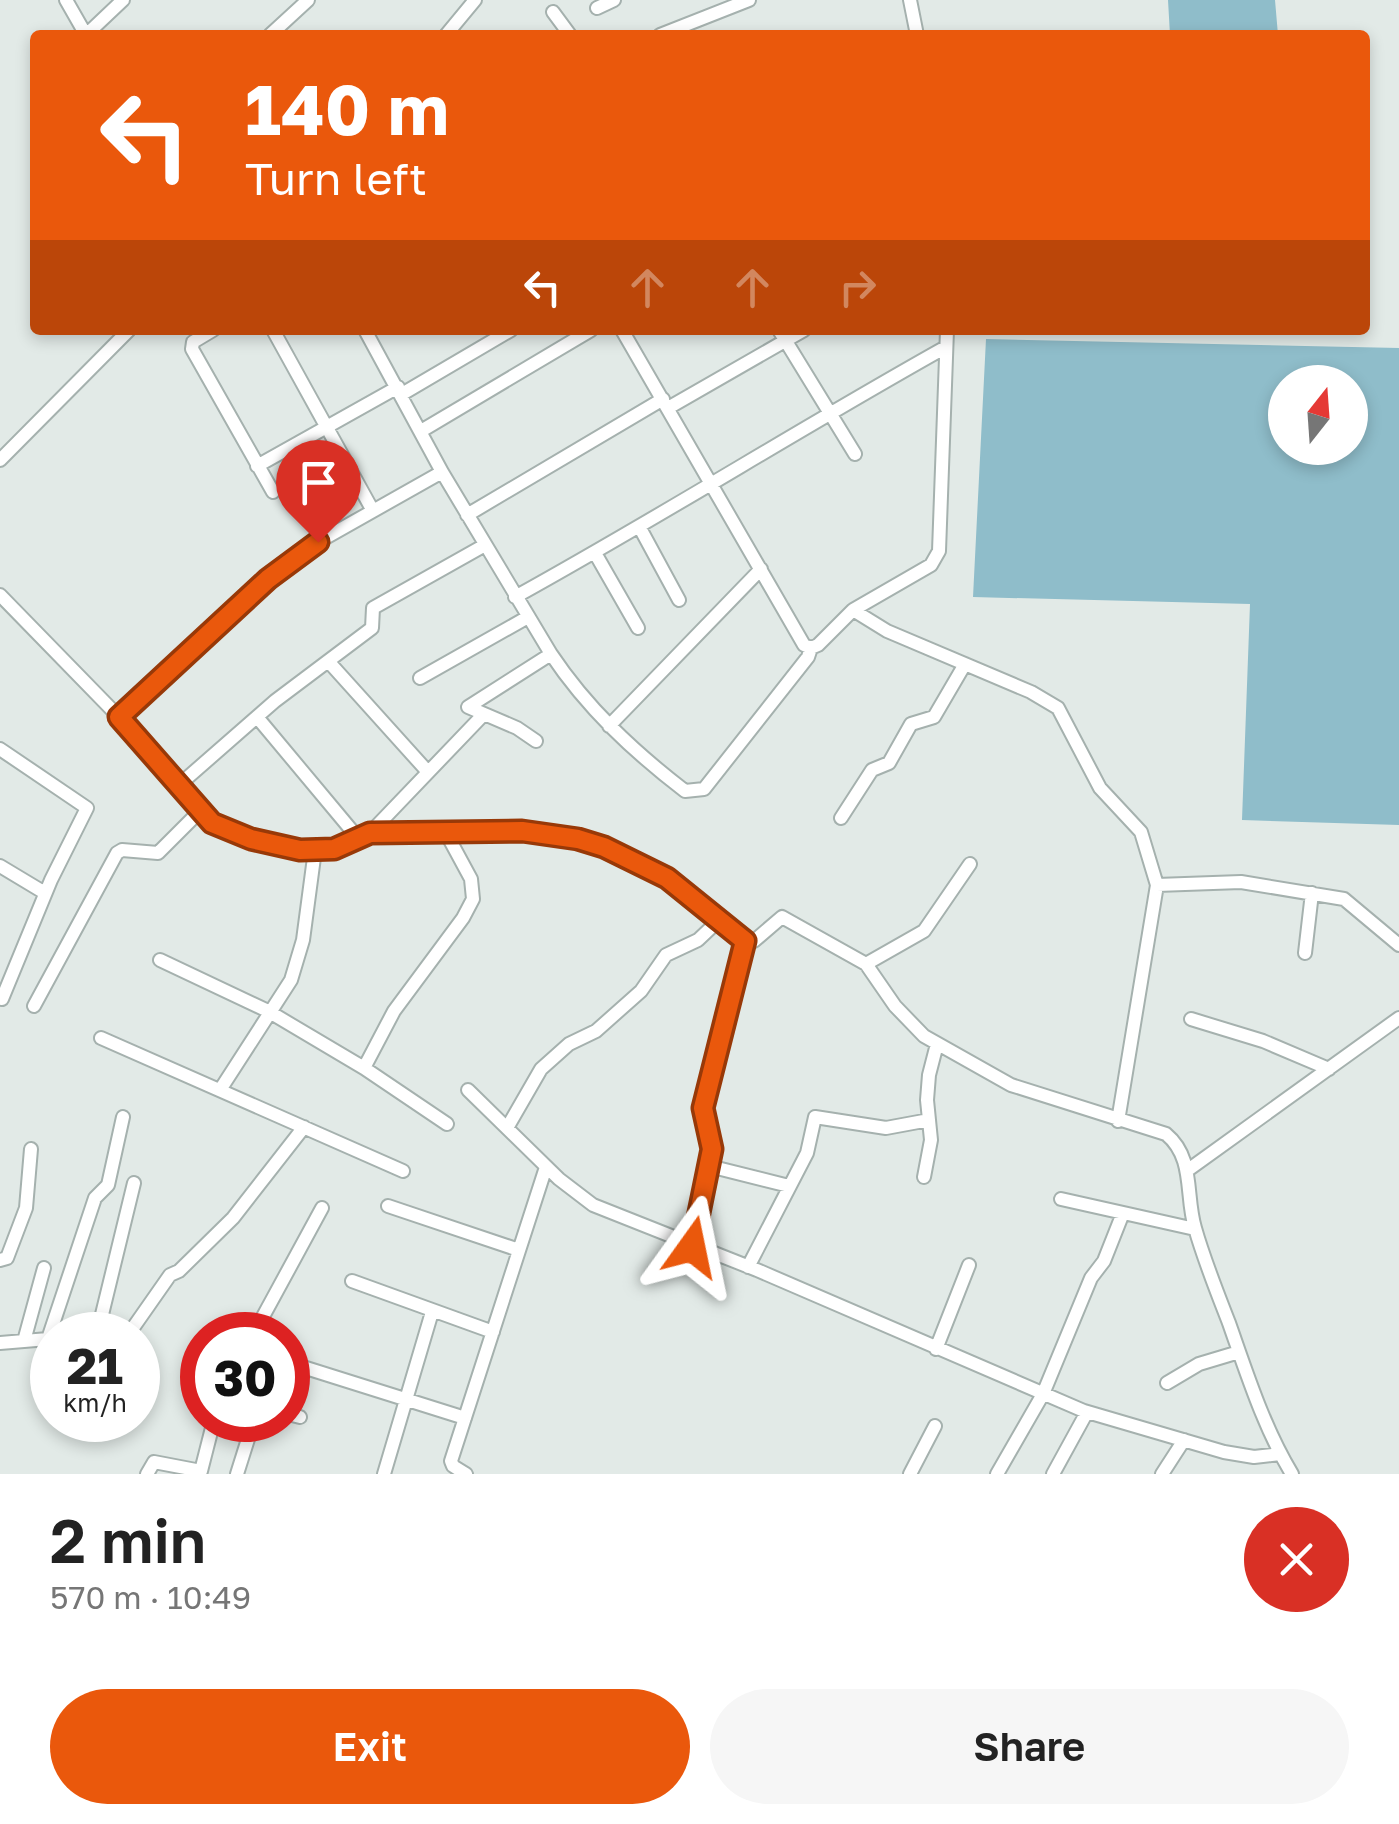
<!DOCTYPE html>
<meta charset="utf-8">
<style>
:root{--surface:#fff;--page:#f6f6f6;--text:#222;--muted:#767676;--accent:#ea580c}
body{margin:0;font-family:"Golos Text",sans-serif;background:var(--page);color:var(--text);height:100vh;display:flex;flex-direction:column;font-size:38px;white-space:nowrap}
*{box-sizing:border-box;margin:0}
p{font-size:32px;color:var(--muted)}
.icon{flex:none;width:55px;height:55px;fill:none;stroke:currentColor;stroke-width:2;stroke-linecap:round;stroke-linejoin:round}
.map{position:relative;height:1474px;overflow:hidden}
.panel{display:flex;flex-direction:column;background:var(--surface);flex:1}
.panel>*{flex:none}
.hud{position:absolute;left:30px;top:30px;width:1340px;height:305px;border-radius:10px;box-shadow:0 5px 15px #0003;background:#ea580c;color:#fff;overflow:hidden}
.needle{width:65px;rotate:17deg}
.tools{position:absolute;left:1268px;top:365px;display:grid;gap:20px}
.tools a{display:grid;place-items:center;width:100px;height:100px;border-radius:50%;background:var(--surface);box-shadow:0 5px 15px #0003;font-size:50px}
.speed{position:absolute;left:30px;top:1312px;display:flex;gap:20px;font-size:50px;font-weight:700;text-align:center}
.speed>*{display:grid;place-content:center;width:130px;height:130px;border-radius:50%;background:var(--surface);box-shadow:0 5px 15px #0003;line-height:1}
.speed small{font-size:25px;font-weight:400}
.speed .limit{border:15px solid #d22;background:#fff;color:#111}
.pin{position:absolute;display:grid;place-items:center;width:85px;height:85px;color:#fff;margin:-102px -42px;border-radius:50% 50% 50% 0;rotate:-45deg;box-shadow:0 0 10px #0007}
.pin .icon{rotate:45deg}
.me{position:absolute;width:110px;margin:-55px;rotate:12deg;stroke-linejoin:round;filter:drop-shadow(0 0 8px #0008)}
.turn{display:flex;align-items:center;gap:35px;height:210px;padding:0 50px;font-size:45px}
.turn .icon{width:130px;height:130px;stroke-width:2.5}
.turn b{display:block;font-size:70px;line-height:85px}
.lanes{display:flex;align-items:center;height:95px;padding:0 50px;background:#0003;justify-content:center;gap:50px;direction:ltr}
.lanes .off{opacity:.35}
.round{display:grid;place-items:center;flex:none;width:105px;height:105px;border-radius:52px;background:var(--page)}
.headline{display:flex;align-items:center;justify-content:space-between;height:170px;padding:0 50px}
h1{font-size:60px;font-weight:600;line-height:75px}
.button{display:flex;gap:20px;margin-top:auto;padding:20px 50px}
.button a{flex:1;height:115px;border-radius:60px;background:var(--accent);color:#fff;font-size:40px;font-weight:600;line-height:115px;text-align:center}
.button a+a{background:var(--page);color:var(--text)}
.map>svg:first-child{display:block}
</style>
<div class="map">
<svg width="1399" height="1474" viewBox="0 0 1399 1474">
<rect width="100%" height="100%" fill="#e2eae7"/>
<!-- water -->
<path fill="#8fbdca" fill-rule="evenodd" d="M1168 0H1275L1278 35H1170Z
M986 339 1399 348V825L1242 820 1250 604 973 597ZM1285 382H1350V448H1285Z"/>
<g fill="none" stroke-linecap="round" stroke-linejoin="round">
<!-- street casing -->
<g stroke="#a5b1ae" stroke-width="16">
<path id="street" d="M66 0 86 35 123 0
M910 0 917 35
M597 8 614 0
M553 12 570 35
M270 35 308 0
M446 35 475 0
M660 35 749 0
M213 330 193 342 192 349 273 492
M273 330 373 511
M365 330 442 472 551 654 468 707 517 728 536 741
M622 330 804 645 811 648 818 645 853 610
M779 330 855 454
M947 330 939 551 931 565 853 610 887 631 1031 692 1058 708 1100 788 1141 832 1157 885 1118 1121
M402 394 511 330
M668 408 804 330
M421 431 591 330
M0 460 129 330
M257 466 398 387
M467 515 663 399
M640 528 679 600
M595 553 638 628
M0 595 119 717 212 823 251 839 300 851 335 849 370 833 522 831 577 839 605 847 667 878 745 941H754L782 917 866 964 895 1006 924 1036 1011 1085 1166 1134C1195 1158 1185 1195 1195 1228 1204 1260 1217 1292 1229 1323 1247 1374 1264 1428 1292 1474
M515 597C660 517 801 428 946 347
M551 654C587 708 633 751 685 791L704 789 808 657 811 648
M328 661 428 772
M420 678 528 617
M119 717 268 579 318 542 442 472
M257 717 358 838
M609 726 761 569
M0 749 87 808 51 880 2 999
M179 785 275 701 372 628 373 608 485 545
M841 818 872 770 889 763 911 724 934 717 965 664
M370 833 483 715
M0 866 45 893
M1157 885 1241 882 1344 899 1399 945
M1305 953 1312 893
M160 960 268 1011 364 1068 447 1124
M866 964 924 931 970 864
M34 1006 117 853 122 850 158 853 201 810
M1191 1019 1263 1041 1329 1069
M101 1038 403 1171
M364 1068 394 1011 463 918 473 899 471 879 445 831
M220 1090 291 980 303 940 315 850
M468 1090 559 1179 593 1205 757 1270 1084 1411 1224 1452 1254 1457 1280 1454
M507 1128 541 1069 569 1044 596 1031 641 991 666 955 698 940 717 922
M709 1166 789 1186
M1188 1170 1399 1018
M924 1177 931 1140 927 1100 929 1075 937 1044
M1061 1199 1195 1229
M388 1206 519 1250
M692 1247 713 1149 703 1108 745 941
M0 1260 7 1258 26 1208 31 1149
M748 1267 807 1153 815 1117 886 1128 929 1120
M352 1281 493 1332
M97 1335 134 1183
M128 1335 170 1275 179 1271 233 1218 304 1127
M253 1335 322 1208
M24 1341 44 1268
M0 1343 48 1339 95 1198 108 1185 123 1117
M936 1349 969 1265
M306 1368 465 1418
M1167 1383 1199 1364 1239 1352
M288 1414 300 1417
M147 1474 154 1462 201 1471 214 1420
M237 1474 254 1420
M384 1474 432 1312
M466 1474 453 1466 451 1461 546 1167
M910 1474 935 1426
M997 1474 1043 1394 1091 1278 1104 1261 1123 1213
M1053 1474 1087 1412
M1162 1474 1184 1440"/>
</g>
<!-- street -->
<use href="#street" stroke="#fff" stroke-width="12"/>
</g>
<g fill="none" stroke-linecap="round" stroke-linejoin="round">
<!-- route casing -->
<g stroke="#983908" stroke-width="25">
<path id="route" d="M318 542 268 579 119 717 212 823 251 839 300 850 334 849 370 833 522 831 578 839 604 847 667 878 745 941 703 1108 712 1149 692 1247"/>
</g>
<!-- route -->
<use href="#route" stroke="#ea580c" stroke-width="18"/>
</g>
</svg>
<div class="tools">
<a><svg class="needle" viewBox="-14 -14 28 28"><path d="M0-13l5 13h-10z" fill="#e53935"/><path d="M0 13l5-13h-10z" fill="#767676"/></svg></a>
</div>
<div class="speed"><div>21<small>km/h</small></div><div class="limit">30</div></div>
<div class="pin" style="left:318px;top:542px;background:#d93025"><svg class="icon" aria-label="arrive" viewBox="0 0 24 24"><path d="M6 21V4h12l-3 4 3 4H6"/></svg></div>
<svg class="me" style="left:692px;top:1247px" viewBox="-20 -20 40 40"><path d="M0-17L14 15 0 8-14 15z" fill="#ea580c" stroke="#fff" stroke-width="4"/></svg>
<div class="hud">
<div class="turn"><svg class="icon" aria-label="left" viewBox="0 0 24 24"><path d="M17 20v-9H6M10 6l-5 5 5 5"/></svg><div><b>140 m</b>Turn left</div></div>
<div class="lanes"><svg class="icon" aria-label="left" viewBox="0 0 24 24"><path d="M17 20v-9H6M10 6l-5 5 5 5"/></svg><svg class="icon off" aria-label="ahead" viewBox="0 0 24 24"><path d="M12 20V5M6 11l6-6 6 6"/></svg><svg class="icon off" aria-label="ahead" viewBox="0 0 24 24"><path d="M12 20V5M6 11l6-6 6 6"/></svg><svg class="icon off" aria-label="right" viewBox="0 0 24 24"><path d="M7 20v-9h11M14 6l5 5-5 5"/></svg></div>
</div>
</div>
<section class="panel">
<div class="headline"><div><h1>2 min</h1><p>570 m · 10:49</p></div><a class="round" style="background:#d93025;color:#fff"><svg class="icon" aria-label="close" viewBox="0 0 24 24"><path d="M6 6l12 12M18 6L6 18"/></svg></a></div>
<div class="button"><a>Exit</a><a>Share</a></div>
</section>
